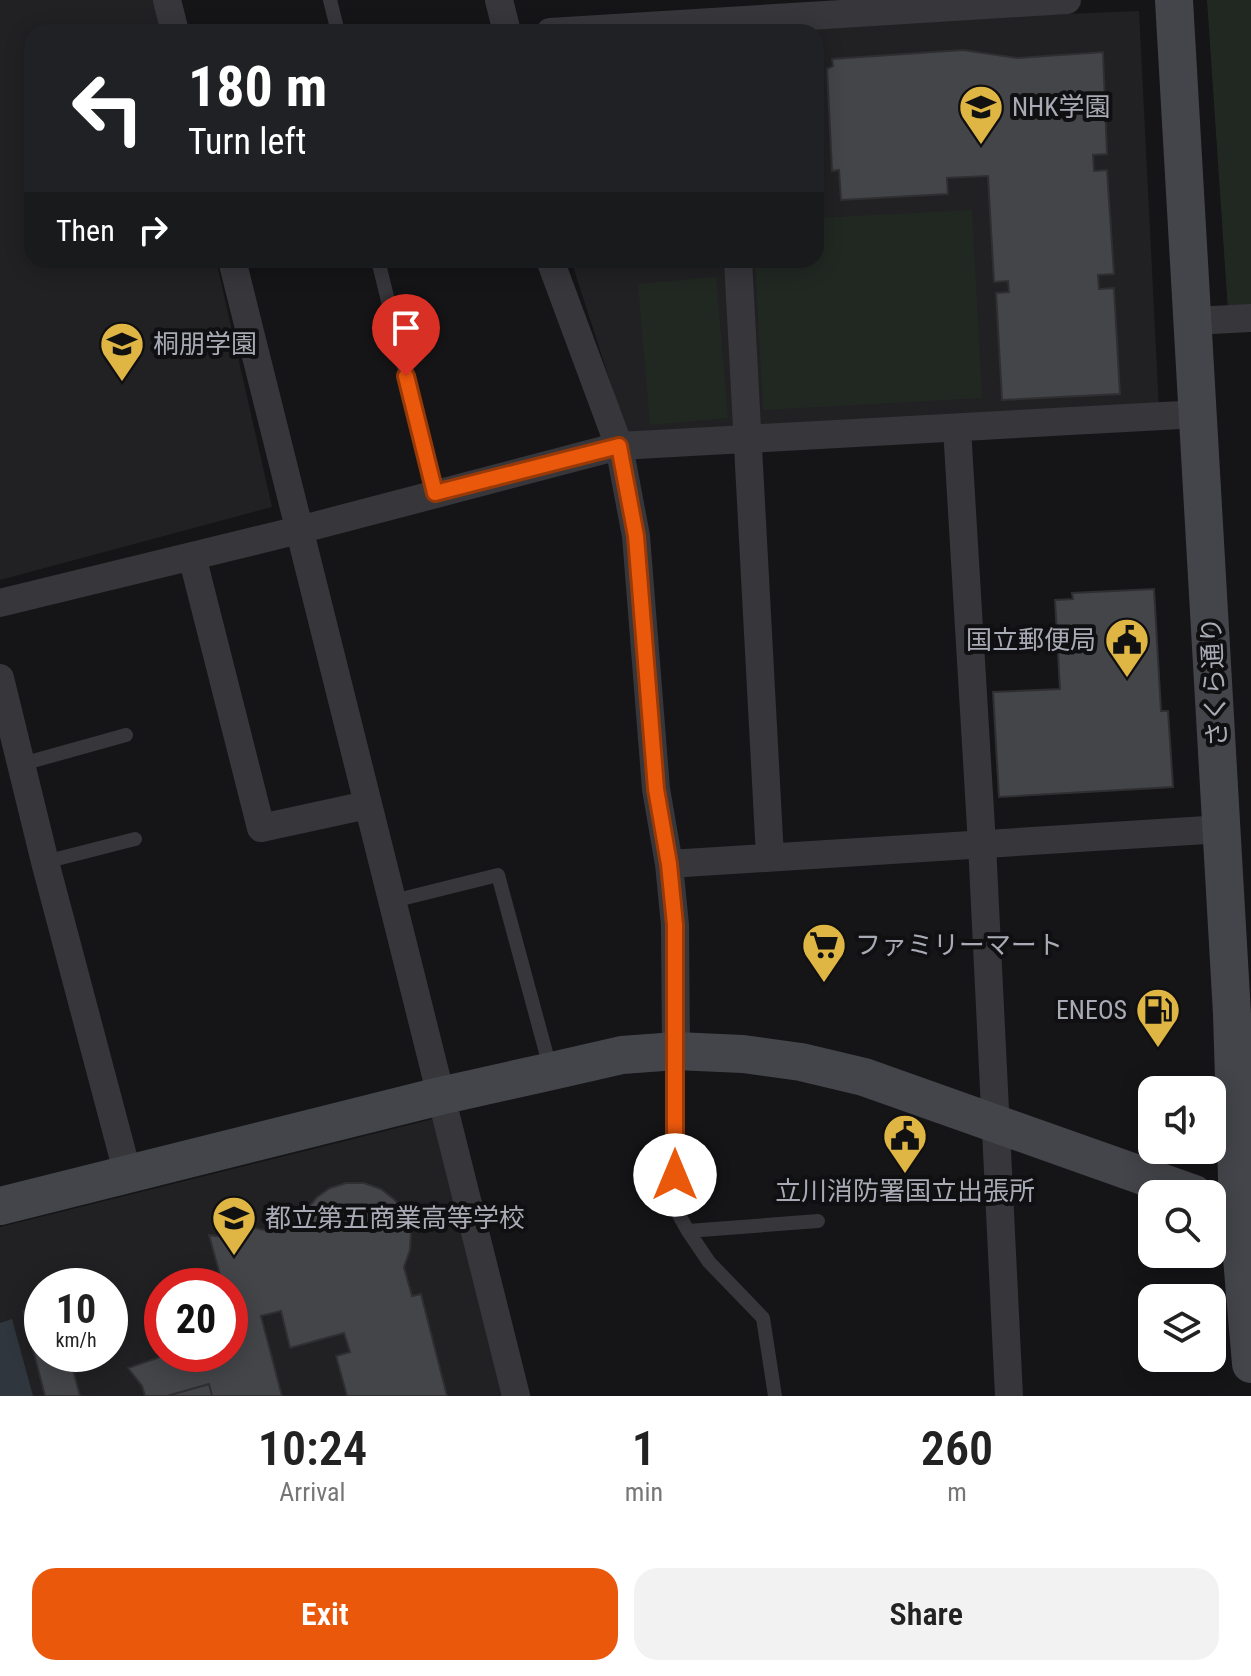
<!DOCTYPE html>
<meta charset="utf-8">
<style>
:root{--surface:#fff;--page:#f2f2f2;--text:#222;--muted:#767676;--accent:#ea580c}
body{margin:0;font-family:"Roboto Condensed","Noto Sans JP",sans-serif;background:var(--page);color:var(--text);height:100vh;display:flex;flex-direction:column;font-size:30px;white-space:nowrap}
*{box-sizing:border-box;margin:0}
p{font-size:26px;color:var(--muted)}
.icon{flex:none;width:44px;height:44px;fill:none;stroke:currentColor;stroke-width:2;stroke-linecap:round;stroke-linejoin:round}
.map{position:relative;height:1396px;overflow:hidden}
.sheet{display:flex;flex-direction:column;background:var(--surface);flex:1}
.sheet>*{flex:none}
.guide{position:absolute;left:24px;top:24px;width:800px;height:244px;border-radius:24px;box-shadow:0 4px 20px #0003;background:#202124;color:#fff;overflow:hidden}
.fabs{position:absolute;left:1138px;top:1076px;display:grid;gap:16px}
.fabs a{display:grid;place-items:center;width:88px;height:88px;border-radius:16px;background:var(--surface);box-shadow:0 4px 20px #0003;font-size:40px}
.speed{position:absolute;left:24px;top:1268px;display:flex;gap:16px;font-size:40px;font-weight:700;text-align:center}
.speed>*{display:grid;place-content:center;width:104px;height:104px;border-radius:50%;background:var(--surface);box-shadow:0 4px 20px #0003;line-height:1}
.speed small{font-size:20px;font-weight:400}
.speed .limit{border:12px solid #d22;background:#fff;color:#111}
.pin{position:absolute;display:grid;place-items:center;width:68px;height:68px;color:#fff;margin:-82px -34px;border-radius:50% 50% 50% 0;rotate:-45deg;box-shadow:0 0 8px #0007}
.pin .icon{rotate:45deg}
.me{position:absolute;width:88px;margin:-44px;rotate:0deg;stroke-linejoin:round;filter:drop-shadow(0 0 6px #0008)}
.turn{display:flex;align-items:center;gap:28px;height:168px;padding:0 32px;font-size:36px}
.turn .icon{width:104px;height:104px;stroke-width:2.5}
.turn b{display:block;font-size:56px;line-height:68px}
.then{display:flex;align-items:center;height:76px;padding:0 32px;background:#0003;gap:16px;font-size:30px}
.eta{display:flex;justify-content:space-evenly;align-items:center;height:136px;text-align:center}
.eta b{font-size:48px;font-weight:600;line-height:56px}
.cta{display:flex;gap:16px;margin-top:auto;padding:16px 32px}
.cta a{flex:1;height:92px;border-radius:24px;background:var(--accent);color:#fff;font-size:32px;font-weight:600;line-height:92px;text-align:center}
.cta a+a{background:var(--page);color:var(--text)}
.map>svg:first-child{display:block}
</style>
<div class="map">
<svg width="1251" height="1396" viewBox="0 0 1251 1396">
<rect width="100%" height="100%" fill="#151416"/>
<!-- built -->
<path fill="#212123" fill-rule="evenodd" d="M0 0H155L163 32H32V260H216L272 507 0 580Z
M1139 11 1159 409 627 434 571 260H816V32H729L728 28Z
M433 1119 503 1396H0V1227ZM42 1286H110V1354H42ZM162 1286H230V1354H162Z"/>
<!-- green -->
<path fill="#212822" d="M1207 0H1251V310L1228 311Z
M972 210 982 398 763 410 755 260H816V218Z
M716 277 728 418 650 425 638 284Z"/>
<!-- water -->
<path fill="#2f363d" d="M12 1319 33 1396H0V1323Z"/>
<!-- building -->
<path fill="#444549" stroke="#2f2f32" stroke-width="2" d="M963 50 1017 58 1103 52 1107 154 1093 155 1094 171 1107 170 1114 274 1098 275 1099 289 1114 288 1120 394 1002 400 996 293 1009 292 1008 281 994 282 988 176 947 178 948 194 841 200 839 170 832 171 827 69 833 66 832 59Z
M1154 589 1161 711H1168L1173 787 999 797 993 692 1060 689 1055 600 1073 599 1072 593Z
M346 1183H364L381 1189 395 1200 406 1215 411 1232 410 1250 404 1267 412 1296 421 1294 447 1396H347L336 1356 350 1352 344 1333 290 1348 281 1311 261 1316 282 1396H212L209 1384 167 1396H145L142 1386 128 1368 169 1354H230V1286H223L209 1235 241 1239 237 1225 270 1231 266 1219 301 1222 307 1209 317 1197 330 1188Z
M42 1306V1354H69L80 1396H45L23 1311Z
M209 1384 212 1396H167Z"/>
<g fill="none" stroke-linecap="round" stroke-linejoin="round">
<!-- lane -->
<path stroke="#36363b" stroke-width="14" d="M330 0 338 32
M378 260 435 493
M22 764 126 735
M45 862 135 839
M393 901 498 875 551 1071
M676 1053 674 1206 688 1231 709 1262 763 1318 775 1396
M688 1231 818 1221"/>
<!-- street -->
<path stroke="#36363b" stroke-width="28" d="M167 0 175 32
M499 0 507 32
M550 32 1067 0
M232 260 516 1396
M550 260 619 446 636 536 656 789 669 864 675 925 676 1051
M738 260 770 857
M1193 321 1251 318
M957 428 982 844 1009 1396
M192 556 261 828 367 805
M0 603 299 530 619 446 1199 414
M0 678 45 862 128 1175
M669 864 1222 829"/>
<!-- secondary -->
<path stroke="#44454a" stroke-width="38" d="M1174 0 1232 1014 1238 1211 1251 1364
M0 1206 440 1096 552 1071 622 1055 676 1051 743 1054 801 1062 864 1077 1194 1194"/>
</g>
<g fill="none" stroke-linecap="round" stroke-linejoin="round">
<!-- route casing -->
<g stroke="#983908" stroke-width="20">
<path id="route" d="M406 376 435 493 619 446 636 536 656 789 669 864 675 925V1175"/>
</g>
<!-- route -->
<use href="#route" stroke="#ea580c" stroke-width="14"/>
</g>
<!-- icons -->
<defs>
<g id="school-pin" transform="scale(2.3)"><path d="M0 17L-7.5 6A9.5 9.5 0 1 1 7.5 6Z" fill="#dfb543" stroke="#100f11"/><path d="M0-5L7-2L0 1L-7-2ZM-4 1L0 2.5L4 1V4Q0 6-4 4Z" fill="#111"/></g>
<g id="civic-pin" transform="scale(2.3)"><path d="M0 17L-7.5 6A9.5 9.5 0 1 1 7.5 6Z" fill="#dfb543" stroke="#100f11"/><path d="M-.6-6.5H3V-4.5H.6V-3L4-1V1h2V6H-6V1h2V-1L-.6-3ZM-1.2 2.5V6h2.4V2.5Z" fill="#111"/></g>
<g id="supermarket-pin" transform="scale(2.3)"><path d="M0 17L-7.5 6A9.5 9.5 0 1 1 7.5 6Z" fill="#dfb543" stroke="#100f11"/><path d="M-6-5.5h2.5l.6 2H6L4.5 2H-2.5L-4.4-4H-6ZM-1.5 3.2a1.3 1.3 0 1 0 .1 0ZM3 3.2a1.3 1.3 0 1 0 .1 0Z" fill="#111"/></g>
<g id="fuel-pin" transform="scale(2.3)"><path d="M0 17L-7.5 6A9.5 9.5 0 1 1 7.5 6Z" fill="#dfb543" stroke="#100f11"/><path d="M-5.5-6h7V0h2V4h1.3V-2.5L3-4.5l.8-.8L6-3V5H2.5V1h-1V6h-7ZM-4.2-4.7v3.2H.2V-4.7Z" fill="#111"/></g>
</defs>
<g fill-rule="evenodd">
<use href="#school-pin" x="981" y="107"/>
<use href="#school-pin" x="122" y="344"/>
<use href="#civic-pin" x="1127" y="640"/>
<use href="#supermarket-pin" x="824" y="945"/>
<use href="#fuel-pin" x="1158" y="1010"/>
<use href="#civic-pin" x="905" y="1136"/>
<use href="#school-pin" x="234" y="1218"/>
</g>
<g text-anchor="middle" stroke-width="8" stroke-linejoin="round" paint-order="stroke">
<!-- poi labels -->
<g font-size="26" fill="#a8abb5" stroke="#100f11" text-anchor="start">
<text x="1012" y="116">NHK学園</text>
<text x="153" y="353">桐朋学園</text>
<text x="1096" y="649" text-anchor="end">国立郵便局</text>
<text x="855" y="954">ファミリーマート</text>
<text x="1127" y="1019" text-anchor="end">ENEOS</text>
<text x="905" y="1200" text-anchor="middle">立川消防署国立出張所</text>
<text x="265" y="1227">都立第五商業高等学校</text>
</g>
<!-- street labels -->
<g font-size="26" fill="#a8abb5" stroke="#100f11">
<text transform="translate(1214 682) rotate(-93)" y="9">さくら通り</text>
</g>
</g>
</svg>
<div class="fabs">
<a><svg class="icon" aria-label="sound" viewBox="0 0 24 24"><path d="M4 9h4l5-4v14l-5-4H4zM17 9q2 3 0 6"/></svg></a>
<a><svg class="icon" aria-label="search" viewBox="0 0 24 24"><circle cx="10" cy="10" r="6"/><path d="M15 15l6 6"/></svg></a>
<a><svg class="icon" aria-label="layers" viewBox="0 0 24 24"><path d="M12 4l9 5-9 5-9-5zM3 14l9 5 9-5"/></svg></a>
</div>
<div class="speed"><div>10<small>km/h</small></div><div class="limit">20</div></div>
<div class="pin" style="left:406px;top:376px;background:#d93025"><svg class="icon" aria-label="arrive" viewBox="0 0 24 24"><path d="M6 21V4h12l-3 4 3 4H6"/></svg></div>
<svg class="me" style="left:675px;top:1175px" viewBox="-20 -20 40 40"><circle r="19" fill="#fff"/><path d="M0-13L10 11 0 6-10 11z" fill="#ea580c"/></svg>
<div class="guide">
<div class="turn"><svg class="icon" aria-label="left" viewBox="0 0 24 24"><path d="M17 20v-9H6M10 6l-5 5 5 5"/></svg><div><b>180 m</b>Turn left</div></div>
<div class="then">Then<svg class="icon" aria-label="right" viewBox="0 0 24 24"><path d="M7 20v-9h11M14 6l5 5-5 5"/></svg></div>
</div>
</div>
<section class="sheet">
<div class="eta">
<div><b>10:24</b><p>Arrival</p></div>
<div><b>1</b><p>min</p></div>
<div><b>260</b><p>m</p></div>
</div>
<div class="cta"><a>Exit</a><a>Share</a></div>
</section>
